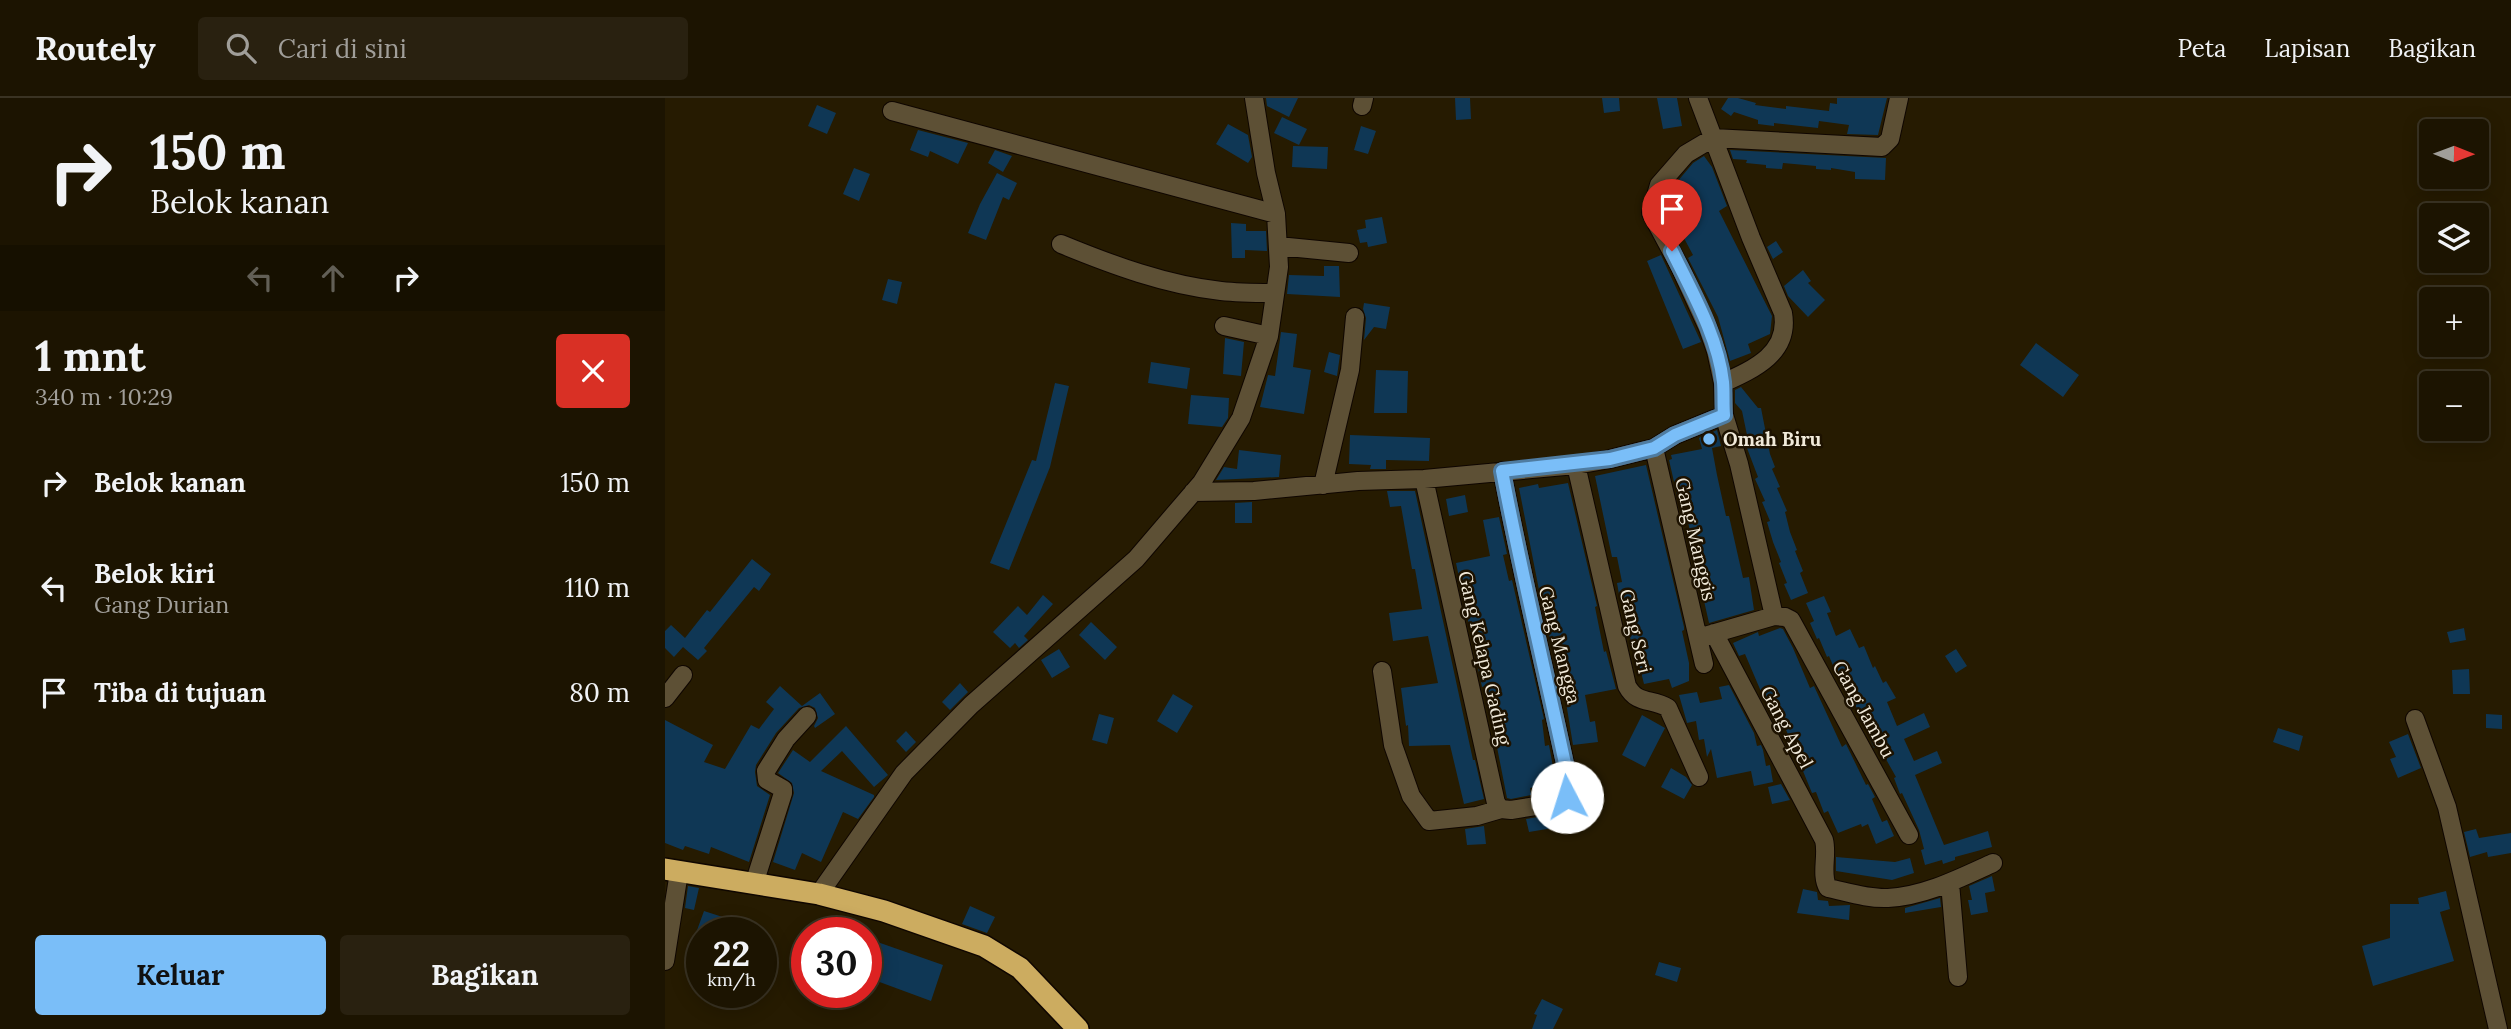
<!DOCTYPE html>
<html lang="id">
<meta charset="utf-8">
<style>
:root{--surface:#1c1401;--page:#292110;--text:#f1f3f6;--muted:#a09e99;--line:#3a3323;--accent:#7abef8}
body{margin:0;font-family:Lora,serif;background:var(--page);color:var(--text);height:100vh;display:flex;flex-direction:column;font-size:26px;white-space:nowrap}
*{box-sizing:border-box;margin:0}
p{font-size:23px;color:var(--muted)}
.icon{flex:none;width:38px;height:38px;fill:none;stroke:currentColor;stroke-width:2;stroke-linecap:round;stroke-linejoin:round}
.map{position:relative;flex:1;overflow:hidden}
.drawer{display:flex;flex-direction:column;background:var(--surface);width:665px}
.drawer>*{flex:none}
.banner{background:#1c1401;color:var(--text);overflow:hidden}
.needle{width:46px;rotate:91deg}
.buttons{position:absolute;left:1754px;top:21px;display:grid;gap:14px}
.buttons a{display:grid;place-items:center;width:70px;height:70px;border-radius:7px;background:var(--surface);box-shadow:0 4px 18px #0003,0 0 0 2px var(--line);font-size:35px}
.speed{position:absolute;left:21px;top:819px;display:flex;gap:14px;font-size:35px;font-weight:700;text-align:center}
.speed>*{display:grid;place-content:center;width:91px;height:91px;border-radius:50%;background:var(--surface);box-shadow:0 4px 18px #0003,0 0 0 2px var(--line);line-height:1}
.speed small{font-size:18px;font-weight:400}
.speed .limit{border:10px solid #d22;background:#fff;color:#111}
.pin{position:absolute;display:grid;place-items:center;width:60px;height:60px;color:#fff;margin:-72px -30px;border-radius:50% 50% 50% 0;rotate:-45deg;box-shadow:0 0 7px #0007}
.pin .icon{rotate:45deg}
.me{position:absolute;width:77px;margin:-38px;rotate:355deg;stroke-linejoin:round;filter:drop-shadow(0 0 5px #0008)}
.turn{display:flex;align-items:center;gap:24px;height:147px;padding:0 35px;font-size:32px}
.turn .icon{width:91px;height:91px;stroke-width:2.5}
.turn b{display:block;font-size:49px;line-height:60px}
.lanes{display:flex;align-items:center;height:66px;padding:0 35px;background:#0003;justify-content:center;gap:35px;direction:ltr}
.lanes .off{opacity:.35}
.round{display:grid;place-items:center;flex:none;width:74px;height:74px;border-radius:7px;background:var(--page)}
.overview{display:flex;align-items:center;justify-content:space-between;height:119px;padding:0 35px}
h1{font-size:42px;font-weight:700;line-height:52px}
.primary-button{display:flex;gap:14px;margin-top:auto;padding:14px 35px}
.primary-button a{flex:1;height:80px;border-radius:7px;background:var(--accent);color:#111;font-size:28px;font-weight:700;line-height:80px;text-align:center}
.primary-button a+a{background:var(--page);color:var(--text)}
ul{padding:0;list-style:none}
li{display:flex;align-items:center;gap:21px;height:105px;padding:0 35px}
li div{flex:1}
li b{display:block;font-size:26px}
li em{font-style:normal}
header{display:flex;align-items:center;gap:42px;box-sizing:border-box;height:98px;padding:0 35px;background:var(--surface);border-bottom:2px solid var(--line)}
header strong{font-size:33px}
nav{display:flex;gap:38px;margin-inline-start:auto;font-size:24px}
.search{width:490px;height:63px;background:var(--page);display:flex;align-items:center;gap:18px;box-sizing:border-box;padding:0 24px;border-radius:7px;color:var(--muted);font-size:26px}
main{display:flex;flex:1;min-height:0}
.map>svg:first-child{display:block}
</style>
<header>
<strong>Routely</strong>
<div class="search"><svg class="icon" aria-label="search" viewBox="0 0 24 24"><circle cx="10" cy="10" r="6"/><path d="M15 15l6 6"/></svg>Cari di sini</div>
<nav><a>Peta</a><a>Lapisan</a><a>Bagikan</a></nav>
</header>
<main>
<section class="drawer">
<div class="banner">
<div class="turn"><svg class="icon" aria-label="right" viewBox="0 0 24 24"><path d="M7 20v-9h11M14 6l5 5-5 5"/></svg><div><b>150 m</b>Belok kanan</div></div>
<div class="lanes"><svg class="icon off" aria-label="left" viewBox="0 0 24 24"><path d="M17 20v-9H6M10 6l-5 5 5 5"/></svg><svg class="icon off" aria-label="ahead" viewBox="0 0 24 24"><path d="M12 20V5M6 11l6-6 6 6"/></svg><svg class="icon" aria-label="right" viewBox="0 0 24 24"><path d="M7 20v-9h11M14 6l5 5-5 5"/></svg></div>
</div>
<div class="overview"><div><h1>1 mnt</h1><p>340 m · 10:29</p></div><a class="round" style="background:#d93025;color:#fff"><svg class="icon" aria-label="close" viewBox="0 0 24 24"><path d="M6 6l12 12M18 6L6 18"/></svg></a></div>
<ul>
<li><svg class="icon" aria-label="right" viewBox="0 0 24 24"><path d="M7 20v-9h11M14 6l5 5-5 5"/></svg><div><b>Belok kanan</b></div><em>150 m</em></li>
<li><svg class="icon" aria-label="left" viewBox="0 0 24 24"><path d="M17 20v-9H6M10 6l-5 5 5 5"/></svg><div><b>Belok kiri</b><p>Gang Durian</p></div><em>110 m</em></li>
<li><svg class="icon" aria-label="arrive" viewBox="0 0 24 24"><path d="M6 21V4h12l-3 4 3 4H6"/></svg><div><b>Tiba di tujuan</b></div><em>80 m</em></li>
</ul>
<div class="primary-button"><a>Keluar</a><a>Bagikan</a></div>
</section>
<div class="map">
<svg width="1846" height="931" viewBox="0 0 1846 931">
<rect width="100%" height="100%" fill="#261b01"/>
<!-- building -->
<path fill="#0f3755" d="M601 0H633L624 19 602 8Z
M790 0H805L806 21 791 22Z
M937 0H954L955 13 939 15Z
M992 0H1012L1017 28 998 31Z
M1063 0H1073L1091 5 1090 7 1121 11V8L1164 13 1165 5 1172 6V0H1222L1213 37 1182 36 1184 27 1154 23 1153 30 1109 25V28L1093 26V22L1069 14 1066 18 1056 11Z
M152 7 171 15 162 36 143 28Z
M617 19 642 31 634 47 609 35Z
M563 26 583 37 587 59 583 65 551 46Z
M696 28 711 33 703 56 689 52Z
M253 32 303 45 293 66 265 53 263 59 245 52Z
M628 48 663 49 662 71 627 69Z
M330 52 347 58 338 74 323 65Z
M1065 52 1221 60 1220 82 1190 81V74L1166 70V72L1151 71V68L1118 65 1117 71 1101 70V67L1081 65 1082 62 1068 61Z
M1039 58 1047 69 1062 108 1054 113 1107 218 1105 236 1083 246 1086 255 1065 263 1053 219 1023 160 1028 157 1012 127 1016 125 1005 103 1020 95 1012 84 1028 65Z
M189 70 205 76 194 103 178 96Z
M332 75 352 85 344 102 338 99 321 142 303 135 315 106Z
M717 119 722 145 703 149 702 144 695 145 692 132 701 130 700 122Z
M566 125 581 126V133H601L602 153 580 152V160H567Z
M1111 143 1118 154 1108 161 1102 149Z
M996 157 1036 244 1018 251 982 163Z
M659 168H674L675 199 622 196 624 177 659 178Z
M1138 172 1146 183 1143 185 1160 202 1143 219 1123 198 1119 188Z
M223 181 237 184 232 206 217 202Z
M699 205 725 209 721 231 709 229 699 242 701 220 698 211Z
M616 234 632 236 628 269 646 272 639 316 595 309 603 277 610 278Z
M560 240 579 244 576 278 558 276Z
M1371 245 1414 277 1398 299 1355 267Z
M664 254 675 257 672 278 659 274Z
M486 264 525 270 522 291 483 285Z
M711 272 743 273 742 315H709Z
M390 285 404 288 385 369 344 472 325 465 367 362 371 363Z
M1076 289 1093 310H1096L1105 356 1110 369 1107 371 1115 389 1112 390 1122 413 1120 414 1125 434 1132 452 1130 453 1138 473 1135 475 1143 495 1126 502 1119 486 1122 485 1114 465 1116 464 1108 444 1102 424 1105 423 1097 404 1100 403 1090 381 1093 379 1077 337H1082L1077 313 1070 305V292Z
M526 297 564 300 563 320 557 329 523 326Z
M1052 332 1056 348 1047 350 1052 377 1061 418H1064L1078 480 1084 479 1089 512 1044 525 1035 485H1038L1033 459 1030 460 1022 418H1019L1015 396 1012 397 1004 362 1007 361 1006 357 1037 351 1034 340Z
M685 337 765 340 764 363 721 362V371H705L706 367 684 366Z
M574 352 616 357 614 379 551 382 559 369 572 371Z
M981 367 1019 529V532L1017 533 1024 565V583L1007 590 1004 581 979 586 974 566H971L957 502H955L952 485 957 484 952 459H947L930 378Z
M903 385 932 508 930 509 939 554 941 553 951 591 920 597 925 624 930 623 933 644 908 647 897 580H894L874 492 854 390 873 386 874 390Z
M722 393H750L808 662H810L819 701 799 706 785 647 744 648 743 627 741 628 736 590 773 585 763 538 728 543 724 515 757 511 750 471H747L736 408 725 409Z
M800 397 803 414 784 418 781 401Z
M587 404V425H570V405Z
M834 419 842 456 838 457 844 483 847 482 879 621 877 622 880 648 884 647 891 685 865 690 866 697 846 701 842 700 820 588 817 589 791 465 825 458 818 422Z
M87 461 106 476 94 493 89 489 39 550 42 553 33 562 18 549 9 559 0 550V533L6 527 20 540 42 512 45 514Z
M378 497 388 506 359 538 363 542 354 550 350 545 345 550 328 534 353 508 362 517Z
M1159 498 1166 514 1162 515 1171 538 1185 531 1194 550 1199 548 1208 570 1210 568 1218 585 1221 583 1231 600 1222 604 1232 628 1259 615 1265 629 1239 641 1249 663 1272 653 1277 665 1250 677 1279 747 1323 733 1327 749 1290 759V762L1278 766 1277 762 1260 767 1256 752 1259 751 1254 732 1237 695 1235 696 1229 680 1231 679 1213 647 1209 650 1186 597 1183 599 1174 576 1172 577 1164 558 1162 559 1154 540 1152 541 1145 525 1149 523 1141 505Z
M426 524 452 549 440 562 414 537Z
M1115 530 1118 531 1128 550 1145 590 1149 588 1177 649 1181 646 1201 687 1203 686 1210 699 1207 701 1217 724 1222 722 1229 738 1211 746 1203 726 1197 729 1196 726 1173 735 1163 713 1159 715 1151 694 1147 695 1117 622 1109 624 1080 556 1074 558 1068 545 1093 534 1094 538Z
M1799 530 1801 542 1785 545 1782 534Z
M394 551 405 569 387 580 376 562Z
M1291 551 1302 568 1291 575 1280 558Z
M1804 571 1805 596H1788L1787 572Z
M295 585 303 594 285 612 277 604Z
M1064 587 1089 635 1092 648 1096 647 1098 652 1101 668 1105 667 1108 684 1089 688 1086 673 1052 680 1046 651 1042 659 1039 641 1034 642 1031 623 1022 625 1014 597 1032 594 1035 605 1057 601 1054 589Z
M115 588 137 608 155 595 170 616 150 630 149 628 153 620 150 610 144 607 134 610 111 635 91 667 90 674 92 688 105 697 84 764 46 749 44 756 20 748 18 752 0 745V622L48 647 39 664 60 671 86 627 94 631 109 611 101 604Z
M508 596 528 608 512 635 492 623Z
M434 616 449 620 442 646 427 642Z
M1821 616 1837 617V631L1821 630Z
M977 617 1000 630 980 669 957 657Z
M181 628 223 677 209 689 177 653 156 673 209 697V699L193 721 178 714 156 764 137 755 130 772 108 764 129 695 127 685 113 675 128 652 145 664Z
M1613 630 1638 638 1634 653 1608 644Z
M241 633 251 644 241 654 231 643Z
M1743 636 1756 670 1733 680 1725 661 1731 659 1724 644Z
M1006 670 1021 679 1027 687 1019 701 996 689Z
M1116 686 1125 702 1107 706 1103 689Z
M897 715 900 728 864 734 861 721Z
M819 728 821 746 802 747 800 731Z
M1811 731 1814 740 1846 735V755L1823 759 1822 754 1805 759 1799 734Z
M1171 759 1230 764 1245 760 1249 775 1227 782 1171 773Z
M1327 778 1330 793 1320 795 1323 814 1306 817 1303 802H1307L1304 788Z
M23 788 34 790 29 812 20 810Z
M1138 791 1152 794 1153 802 1163 803 1164 808 1185 807 1184 822 1132 815Z
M1781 793 1785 811 1775 814 1789 863 1708 888 1697 848 1725 840V806H1754L1753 800Z
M1275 800 1276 809 1240 815V810Z
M305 808 330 819 322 835 297 826Z
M39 813 67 822 63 835H37V872L23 867 35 835H31Z
M201 840 278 867 266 903 201 879Z
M994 864 1016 870 1012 884 990 877Z
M877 901 898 911 888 931H867L872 917 869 916Z"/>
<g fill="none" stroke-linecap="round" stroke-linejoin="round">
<!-- minor casing -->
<g stroke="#0f0600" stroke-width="20">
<path id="minor" d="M1033 0 1086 140 1118 215C1125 255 1089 271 1058 285
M697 8 699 0
M227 13 611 116
M1048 40 1021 56 994 87 986 115 1015 169 1043 230 1051 253 1058 285 1059 317 1074 366 1109 518
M1048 40 1217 49 1225 41 1234 0
M396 146C447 167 501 187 556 193 574 195 593 195 610 195
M613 148 684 155
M559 228 604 238
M989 350 1039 566
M911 367 962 588C972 607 987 600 1003 610L1034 679
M759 381 831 705 836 711 846 712 896 704 902 699 905 689C883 584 857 479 837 373
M658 387 685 272 690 219
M528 394 589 393 693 383 759 381 911 367 945 361 989 350 1010 337 1059 317
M1049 535 1159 742C1163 757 1155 777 1163 790 1182 794 1203 801 1223 800 1260 798 1295 780 1328 765
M1033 540 1109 518 1120 519 1126 522 1244 737
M717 573 728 647 746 698 764 723 812 718 836 711
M0 600 18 577
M1750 621 1782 709 1833 931
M1285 785 1293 879
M89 786 118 695V691L102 682 101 673 121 641 142 618
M154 796 239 675 306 607 471 461 537 384 576 320 604 238 614 169 611 116 601 75 589 0
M0 863 14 774"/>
</g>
<!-- highway casing -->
<g stroke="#0f0600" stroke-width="24">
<path id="highway" d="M0 771 154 796 219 813 319 848 355 870 413 931"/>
</g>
<!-- minor -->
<use href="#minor" stroke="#5d5035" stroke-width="18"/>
<!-- highway -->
<use href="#highway" stroke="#ccac60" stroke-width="21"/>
</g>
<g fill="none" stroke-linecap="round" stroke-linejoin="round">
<!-- route casing -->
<g stroke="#4f7ca1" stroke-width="18">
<path id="route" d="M902 699 905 689C883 584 857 479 837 373L945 361 989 350 1010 337 1059 317C1058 306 1059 295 1058 284 1053 239 1027 194 1007 153"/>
</g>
<!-- route -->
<use href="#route" stroke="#7abef8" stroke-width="12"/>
</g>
<!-- markers -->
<circle fill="#7abef8" stroke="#1d1200" stroke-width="2.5" cx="1044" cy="341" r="7"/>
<g text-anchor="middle" stroke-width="5" stroke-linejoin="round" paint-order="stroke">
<!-- poi labels -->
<g font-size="19" font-weight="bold" fill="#f1eada" stroke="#1d1200" text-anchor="start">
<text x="1058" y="348">Omah Biru</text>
</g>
<!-- street labels -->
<g font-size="19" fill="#f1eada" stroke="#1d1200">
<text transform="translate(1031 441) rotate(77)" y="7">Gang Manggis</text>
<text transform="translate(971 533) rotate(77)" y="7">Gang Seri</text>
<text transform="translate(895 547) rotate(76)" y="7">Gang Mangga</text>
<text transform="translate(820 560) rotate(77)" y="7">Gang Kelapa Gading</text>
<text transform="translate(1199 611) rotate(61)" y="7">Gang Jambu</text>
<text transform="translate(1122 629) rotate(62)" y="7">Gang Apel</text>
</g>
</g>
</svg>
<div class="buttons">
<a><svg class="needle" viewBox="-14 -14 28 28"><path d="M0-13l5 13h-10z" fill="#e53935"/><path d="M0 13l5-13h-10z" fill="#a09e99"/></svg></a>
<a><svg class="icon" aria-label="layers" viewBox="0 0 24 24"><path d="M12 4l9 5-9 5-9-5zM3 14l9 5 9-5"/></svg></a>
<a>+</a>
<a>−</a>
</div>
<div class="speed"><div>22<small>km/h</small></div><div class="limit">30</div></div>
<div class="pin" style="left:1007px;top:153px;background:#d93025"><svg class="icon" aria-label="arrive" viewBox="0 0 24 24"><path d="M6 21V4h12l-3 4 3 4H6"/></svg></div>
<svg class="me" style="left:902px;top:699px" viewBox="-20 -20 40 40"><circle r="19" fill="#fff"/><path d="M0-13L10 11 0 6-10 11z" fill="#7abef8"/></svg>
</div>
</main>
